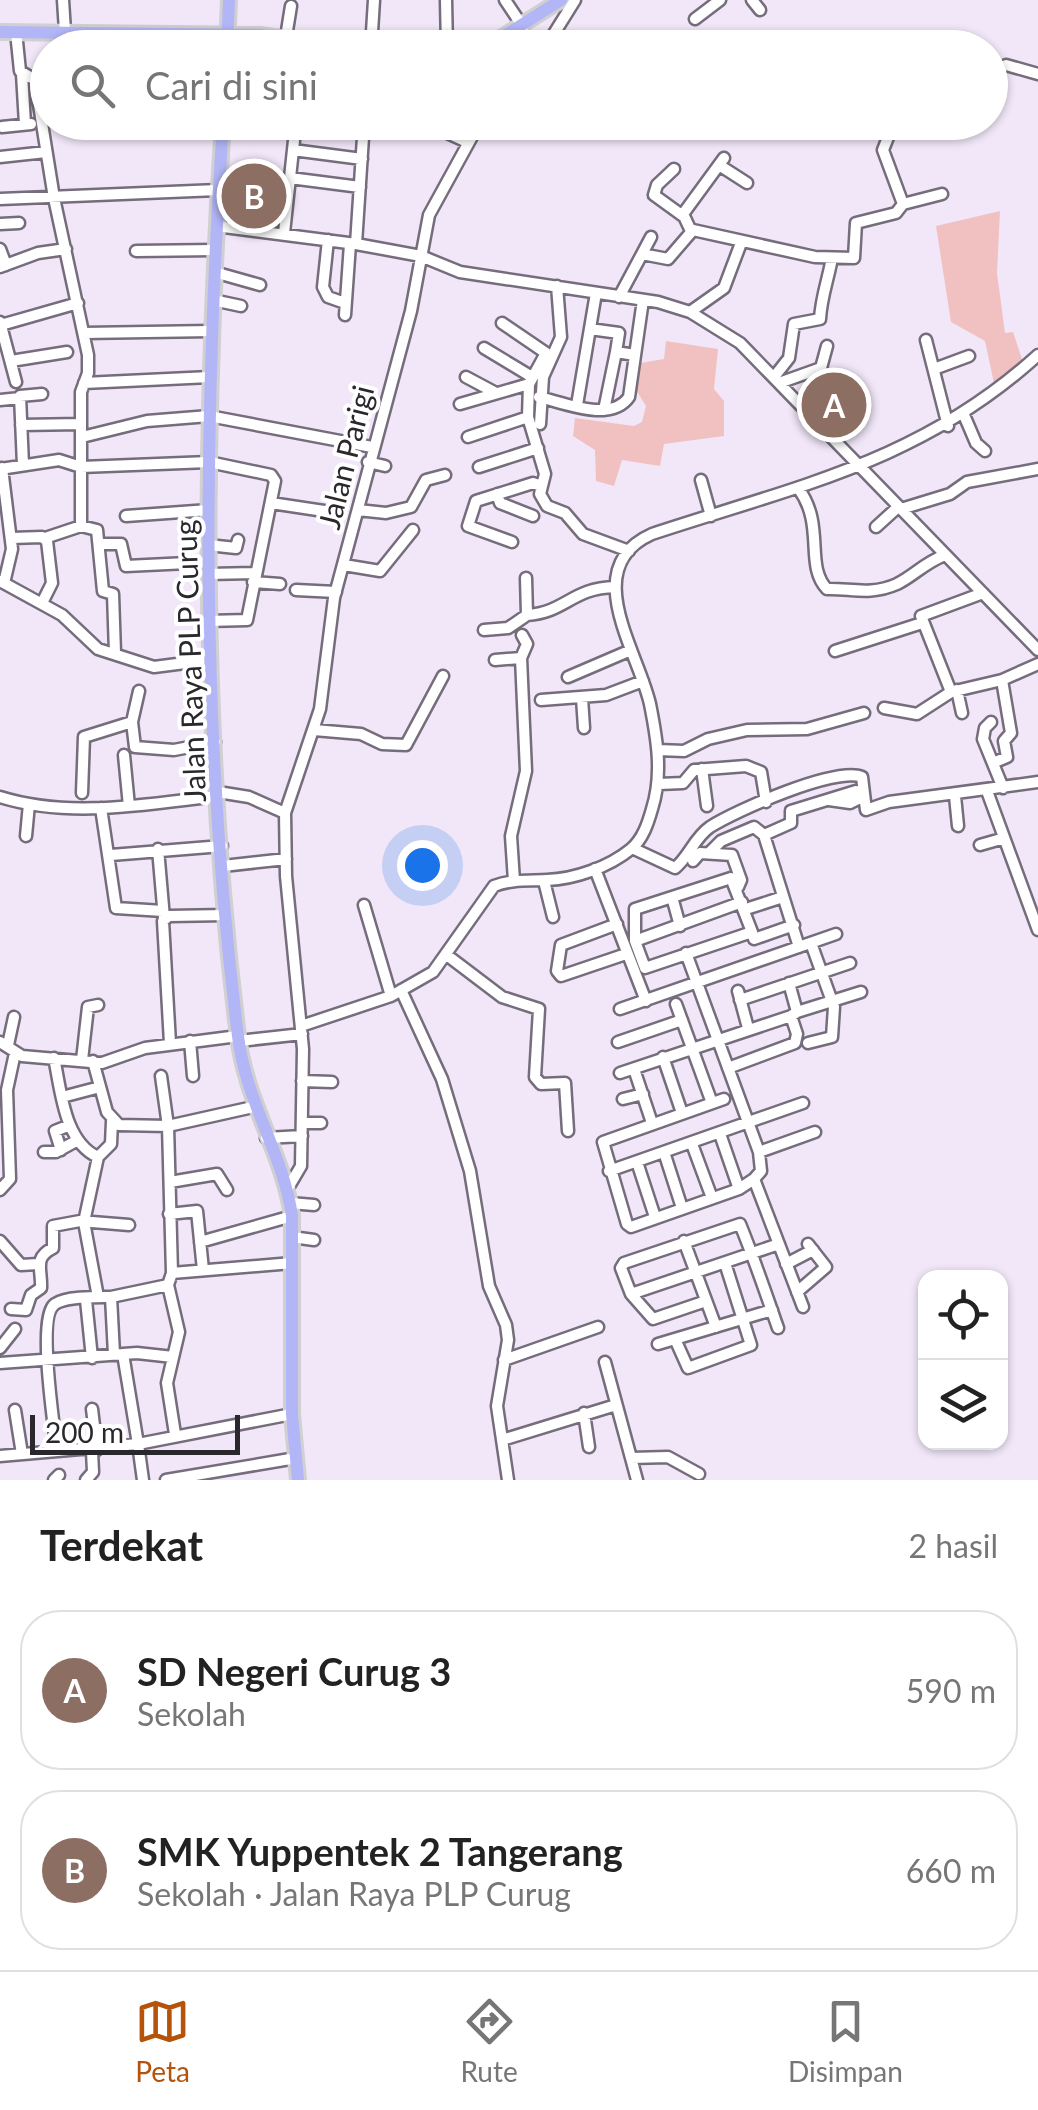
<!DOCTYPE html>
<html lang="id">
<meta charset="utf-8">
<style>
:root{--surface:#fff;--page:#f2f2f2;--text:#222;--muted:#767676;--line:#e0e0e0;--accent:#b45309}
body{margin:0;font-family:Lato,sans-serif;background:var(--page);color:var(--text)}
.controls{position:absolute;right:30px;bottom:30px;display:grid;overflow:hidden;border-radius:20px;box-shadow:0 2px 8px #0004}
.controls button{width:90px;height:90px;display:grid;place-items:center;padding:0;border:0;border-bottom:2px solid var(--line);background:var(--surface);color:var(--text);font:50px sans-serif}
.scale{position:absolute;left:30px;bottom:25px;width:210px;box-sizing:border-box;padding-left:10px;border:5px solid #2a272d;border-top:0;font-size:28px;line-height:35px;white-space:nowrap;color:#2a272d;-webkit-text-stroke:8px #fff;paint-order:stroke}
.you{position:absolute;left:422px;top:865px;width:35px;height:35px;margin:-25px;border:8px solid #fff;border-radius:50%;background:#1a73e8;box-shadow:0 0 0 15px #1a73e833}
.badge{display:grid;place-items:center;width:65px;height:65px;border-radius:50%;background:var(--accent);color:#fff;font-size:32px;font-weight:700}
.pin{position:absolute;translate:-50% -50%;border:5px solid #fff;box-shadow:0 2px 10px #0006}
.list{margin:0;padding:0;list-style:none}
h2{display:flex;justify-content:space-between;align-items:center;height:130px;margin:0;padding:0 40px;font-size:42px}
h2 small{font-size:32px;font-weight:400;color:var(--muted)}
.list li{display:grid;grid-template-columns:65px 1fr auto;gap:30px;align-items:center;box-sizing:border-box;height:160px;margin:0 20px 20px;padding:0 20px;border:2px solid var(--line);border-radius:40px}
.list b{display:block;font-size:38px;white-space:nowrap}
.list p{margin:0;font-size:32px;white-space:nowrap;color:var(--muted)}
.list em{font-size:32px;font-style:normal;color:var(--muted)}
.icon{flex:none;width:55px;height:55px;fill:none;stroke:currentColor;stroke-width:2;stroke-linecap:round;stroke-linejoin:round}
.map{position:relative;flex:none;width:1038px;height:1480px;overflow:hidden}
.search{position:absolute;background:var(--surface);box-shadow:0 2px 8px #0004;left:30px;right:30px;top:30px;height:110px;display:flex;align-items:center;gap:25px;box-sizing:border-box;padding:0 35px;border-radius:55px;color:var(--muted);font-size:38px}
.sheet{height:490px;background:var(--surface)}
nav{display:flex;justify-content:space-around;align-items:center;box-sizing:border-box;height:140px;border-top:2px solid var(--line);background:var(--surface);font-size:28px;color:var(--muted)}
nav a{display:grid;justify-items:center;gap:5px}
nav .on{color:var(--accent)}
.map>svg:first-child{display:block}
.green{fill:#f1c1c1}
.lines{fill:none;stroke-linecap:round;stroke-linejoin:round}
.minor-casing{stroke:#756d7b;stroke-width:15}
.major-casing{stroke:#d0cfd1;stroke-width:18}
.minor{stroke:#fff;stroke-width:10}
.major{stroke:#b3b6f6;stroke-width:12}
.labels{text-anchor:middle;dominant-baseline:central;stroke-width:8;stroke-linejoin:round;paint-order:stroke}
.street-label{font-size:30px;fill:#2a272d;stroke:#fff}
</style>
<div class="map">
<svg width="1038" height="1480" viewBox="0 0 1038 1480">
<rect width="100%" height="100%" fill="#f1e7f8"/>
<path class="green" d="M 1000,211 L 997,273 L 1005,333 L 1013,332 L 1024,365 L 995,388 L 985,341 L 951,322 L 936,226 Z
M 666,341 L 718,349 L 714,389 L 724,401 L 724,436 L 664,444 L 660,466 L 622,460 L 614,486 L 596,481 L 595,450 L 573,436 L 575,418 L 634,426 L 642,422 L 646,406 L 636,390 L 640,363 L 664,359 Z"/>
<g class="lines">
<defs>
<path id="minor" d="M 63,0 L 65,31
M 446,0 L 447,48
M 505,0 L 523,27
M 752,0 L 760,10
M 695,19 L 720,0
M 16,32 L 20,71 L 35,80 L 54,198 L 88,355 L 88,373 L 81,392 L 81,526
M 286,37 L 291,6
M 371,48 L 374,0
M 545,48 L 575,0
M 990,72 L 1006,65 L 1038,74
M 22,74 L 25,124
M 423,122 L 467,142
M 2,127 L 31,124
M 293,150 L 362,159
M 0,157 L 46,152
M 719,165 L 747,183
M 674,169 L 657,185 L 654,195 L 683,216
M 290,178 L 360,187
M 0,199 L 218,190
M 903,204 L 942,194
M 0,224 L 19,223
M 216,226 L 356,244 L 421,256 L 460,272 L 658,302 L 690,312 L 740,343 L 1038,650
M 691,231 L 683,214 L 724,158
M 284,233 L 296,122
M 328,240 L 323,287 L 328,297 L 345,303
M 356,244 L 364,122
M 0,249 L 6,265
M 136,251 L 215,250
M 642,254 L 651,237
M 0,267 L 38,253 L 66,249
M 214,272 L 260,285
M 619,297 L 642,254 L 668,259 L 693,230 L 815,257 L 854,258 L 856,223 L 896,213 L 903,204 L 883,150 L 894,122
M 213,300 L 241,306
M 690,312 L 724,288 L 741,243
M 345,315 L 350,244
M 0,322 L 16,382
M 502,323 L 546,353 L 529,384 L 528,417 L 545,474 L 540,494 L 547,506 L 565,513 L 583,534 L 629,551
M 1,325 L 78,303
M 590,329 L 619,333 L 616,352
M 84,333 L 211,331
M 926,340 L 948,426
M 484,348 L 532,377
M 11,361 L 67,352
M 934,369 L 969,356
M 466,377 L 496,393
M 774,377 L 789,358 L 794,324 L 820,319 C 821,298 828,280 832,258
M 84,383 L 210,377
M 779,383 L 821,368 L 827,346
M 539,397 C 565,403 611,423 629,397 L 643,300
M 0,400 L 20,398
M 460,404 L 529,384
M 577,405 L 596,293
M 604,410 L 616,352 L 635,355
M 964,415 L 976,443 L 985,451
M 540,424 L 543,377 L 561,337 L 557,286
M 21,425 L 81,424
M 82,437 L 147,421 L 209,416 L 372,447
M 468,437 L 528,417
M 368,462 L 385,466
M 23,465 L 20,396 L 42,394
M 479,467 L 538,448
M 2,468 L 12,549 L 4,583
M 0,469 L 59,460 L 81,467 L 209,462 L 271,475 L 275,481 L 247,620 L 207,621
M 701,480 L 711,516
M 798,488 C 826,525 804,565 827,589 C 850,588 870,596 897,584 C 915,575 924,563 945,555
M 497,494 L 500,503 L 533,516
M 271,503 L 324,511
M 901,509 L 950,494 L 967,482 L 1038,469
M 358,510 L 386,513 L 411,507 L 426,480 L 445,475
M 126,516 L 209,510
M 876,527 L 898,507
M 12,538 L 42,537 L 47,541 L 52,583 L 42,603
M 45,538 L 81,526 L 97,530 L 103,591 L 113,594 L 115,653
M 512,542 L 468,526 L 476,501 L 533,483 L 541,486
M 99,544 L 121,544 L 126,566 L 208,562
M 208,545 L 236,548 L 238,540
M 344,565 L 380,571 L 413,530
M 208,574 L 254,573
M 526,578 L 527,615 C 567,612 571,588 615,587
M 0,581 L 62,615 L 98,649 L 154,667 L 208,660
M 253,582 L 280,584
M 296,590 L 336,592
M 484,630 L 508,628 L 527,615
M 835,651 L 922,623
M 495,660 L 521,658
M 568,677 L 631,650
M 957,690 L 962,713
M 139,691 L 132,722 L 135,747 L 174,750 L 215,742
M 951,692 L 921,616 L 983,593
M 582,698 L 584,728
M 541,700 L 606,695 L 643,681
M 884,708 L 917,714 L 951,692 L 1002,680 L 1038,664
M 991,722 L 985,728 L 983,739 L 1003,788
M 314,730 L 361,734 L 382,744 L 406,745 L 443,676
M 658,750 L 684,751 L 708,739 L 747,730 L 807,729 L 864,713
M 124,755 L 129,806
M 995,762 L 1007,757 L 1004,741 L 1011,733 L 1002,680
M 702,769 L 707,806
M 659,784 L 683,783 L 694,770 L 746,766 L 761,772 L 766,802
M 987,791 L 1038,930
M 218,792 L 249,797 L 285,813
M 82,793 L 84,737 L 132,722
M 955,796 L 958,826
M 0,797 C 70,819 147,804 218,796
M 101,808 L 116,908 L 163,911
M 764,835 L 791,823 L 791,811 L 856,791 L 859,793 L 860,798 L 850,803 L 829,800
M 26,836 L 29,804
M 980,845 L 1001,839
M 632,848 L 675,868 C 689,857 694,838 710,827 C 735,811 836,766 862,777 L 866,810 L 889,802 L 1038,782
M 158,849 L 164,918
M 710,852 L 721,841 L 754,827 L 764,835 L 799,947
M 111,855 L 222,846
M 693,861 L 700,853 L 732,855 L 741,880 L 738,887
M 223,866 L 286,859
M 595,869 L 646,1001
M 731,878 L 752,932 L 645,968 L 635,941 L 635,909 Z
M 514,881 L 511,836 L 526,771 L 521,658 L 527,644 L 522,635
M 544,881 L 553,917
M 672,897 L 680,926
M 364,905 L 391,996
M 749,908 L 783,897
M 617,924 L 561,945 L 557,971 L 561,976 L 626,954
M 752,932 L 754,939 L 794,925
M 635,941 L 742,902
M 686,953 L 759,1152 L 761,1171 L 754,1179 L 803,1307
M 448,956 L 502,997 L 539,1009 L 535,1077 L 541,1084 L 565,1083 L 568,1131
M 401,990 L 442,1079 L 470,1171 L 489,1286 L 506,1325 L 508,1340 L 497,1406 L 508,1480
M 738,991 L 748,1028
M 740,1000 L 850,963
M 676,1004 L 712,1103
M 620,1009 L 836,934
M 797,1012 L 861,992
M 301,1026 L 391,996 L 433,972 L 494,886 C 512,879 529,881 547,880 C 575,879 609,867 631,849 C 643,839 648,823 652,809 C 663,774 657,739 650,704 C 638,651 578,567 652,534 C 797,486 922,461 1038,355
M 190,1041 L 193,1076
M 239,1041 L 302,1034
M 0,1042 L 22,1056 L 102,1063 L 145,1048 L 238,1036
M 618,1042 L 682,1020
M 170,1043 L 163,921 L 169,916 L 226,915
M 808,1043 L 832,1037 L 834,1007 L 811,943
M 8,1045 L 14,1017
M 663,1057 L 682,1113
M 54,1058 C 61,1090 64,1142 98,1157
M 82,1060 L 88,1007 L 98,1005
M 93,1061 L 107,1112 L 119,1125 L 168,1126 L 253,1107
M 728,1068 L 795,1043 L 797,1034 L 791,1016
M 634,1069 L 652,1123
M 620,1073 L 791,1016 L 797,1012 L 789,983
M 302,1081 L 332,1082
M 62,1097 L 100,1087
M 623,1099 L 643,1094
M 724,1099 L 603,1142 L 627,1224 L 631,1227 L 739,1189 L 754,1179
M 302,1123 L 321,1123
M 720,1134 L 739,1189
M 266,1138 L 302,1136
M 692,1144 L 712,1198
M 61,1150 L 55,1131 L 70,1125
M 44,1152 L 56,1152 L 78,1140
M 664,1152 L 682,1208
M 759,1152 L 815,1132
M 637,1162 L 655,1217
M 609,1171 L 803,1103
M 170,1182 L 217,1174 L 227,1190
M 288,1188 L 301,1166 L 303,1049 L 286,876 L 285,813 L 320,709 L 334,598 L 411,311 L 429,215 L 480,122
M 0,1190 L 10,1179 L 7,1090 L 15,1053
M 290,1203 L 314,1205
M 169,1214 L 197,1211 L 203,1270
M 292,1237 L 314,1240
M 0,1241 L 21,1265 L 38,1264
M 684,1241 L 716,1327
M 200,1242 L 292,1216
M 786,1264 L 813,1250
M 172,1273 L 292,1263
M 168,1285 L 179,1332 L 167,1383 L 175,1434
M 797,1292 L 826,1267 L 808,1244
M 631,1294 L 653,1319 L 706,1301
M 98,1297 L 84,1222 L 98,1157 L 111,1144 L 112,1121
M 86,1300 L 92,1358
M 11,1309 L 26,1310 L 31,1295 L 41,1288 C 42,1269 33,1258 53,1248 L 53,1226 L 80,1221 L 129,1225
M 778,1328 C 766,1294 754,1258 740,1224 L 624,1263 L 621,1268 L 631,1294 L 779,1244
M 675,1339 L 688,1368 L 751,1345 L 725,1263
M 658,1344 L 772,1310
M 0,1348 L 15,1329
M 114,1354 L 111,1297 L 168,1285 L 172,1273 L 168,1126 L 161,1076
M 123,1354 L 138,1444 L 292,1414
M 504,1360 L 598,1327
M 605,1362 L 637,1480
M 0,1363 L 137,1353 L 173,1357
M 92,1409 L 97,1450
M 15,1410 L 22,1454
M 584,1413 L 589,1447
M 502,1440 L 616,1405
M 57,1451 C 54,1426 37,1316 55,1304 C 66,1296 98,1297 111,1297
M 0,1456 L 138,1444 L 143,1480
M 631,1458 L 668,1457 L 699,1474
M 54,1480 L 59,1475
M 86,1480 L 93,1472 L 92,1451
M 166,1480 L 296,1458"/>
<path id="major" d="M 0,32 L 260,35 L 345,48
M 227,48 L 229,0
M 485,48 L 561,0
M 223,122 C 203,427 200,733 238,1036 C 246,1103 283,1153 292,1216 L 292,1414 L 298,1480"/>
</defs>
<use href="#minor" class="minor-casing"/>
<use href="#major" class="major-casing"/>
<use href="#minor" class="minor"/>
<use href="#major" class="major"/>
</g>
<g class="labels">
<g class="street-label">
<text transform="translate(345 457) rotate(-76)">Jalan Parigi</text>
<text transform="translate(189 661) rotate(-92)">Jalan Raya PLP Curug</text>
</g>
</g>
</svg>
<div class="controls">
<button><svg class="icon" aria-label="locate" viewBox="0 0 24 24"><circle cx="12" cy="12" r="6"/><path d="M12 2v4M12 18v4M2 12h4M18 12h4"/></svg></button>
<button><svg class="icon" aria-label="layers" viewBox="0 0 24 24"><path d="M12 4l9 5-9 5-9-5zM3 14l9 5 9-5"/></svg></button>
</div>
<div class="scale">200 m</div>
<div class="you"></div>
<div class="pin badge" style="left:834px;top:405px;background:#8d6e63">A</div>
<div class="pin badge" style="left:254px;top:196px;background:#8d6e63">B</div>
<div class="search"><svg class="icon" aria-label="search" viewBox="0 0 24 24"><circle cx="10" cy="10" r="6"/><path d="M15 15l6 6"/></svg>Cari di sini</div>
</div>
<section class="sheet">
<h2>Terdekat<small>2 hasil</small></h2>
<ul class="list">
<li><span class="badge" style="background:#8d6e63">A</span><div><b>SD Negeri Curug 3</b><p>Sekolah</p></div><em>590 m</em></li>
<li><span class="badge" style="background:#8d6e63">B</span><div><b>SMK Yuppentek 2 Tangerang</b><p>Sekolah · Jalan Raya PLP Curug</p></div><em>660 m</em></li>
</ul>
</section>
<nav>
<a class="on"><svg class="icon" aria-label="map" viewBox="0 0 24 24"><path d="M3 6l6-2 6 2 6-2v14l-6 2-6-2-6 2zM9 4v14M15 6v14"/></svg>Peta</a>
<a><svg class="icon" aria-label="directions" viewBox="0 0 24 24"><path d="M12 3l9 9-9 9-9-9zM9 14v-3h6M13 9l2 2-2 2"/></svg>Rute</a>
<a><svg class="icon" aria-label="saved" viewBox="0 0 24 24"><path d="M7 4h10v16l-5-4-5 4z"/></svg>Disimpan</a>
</nav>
